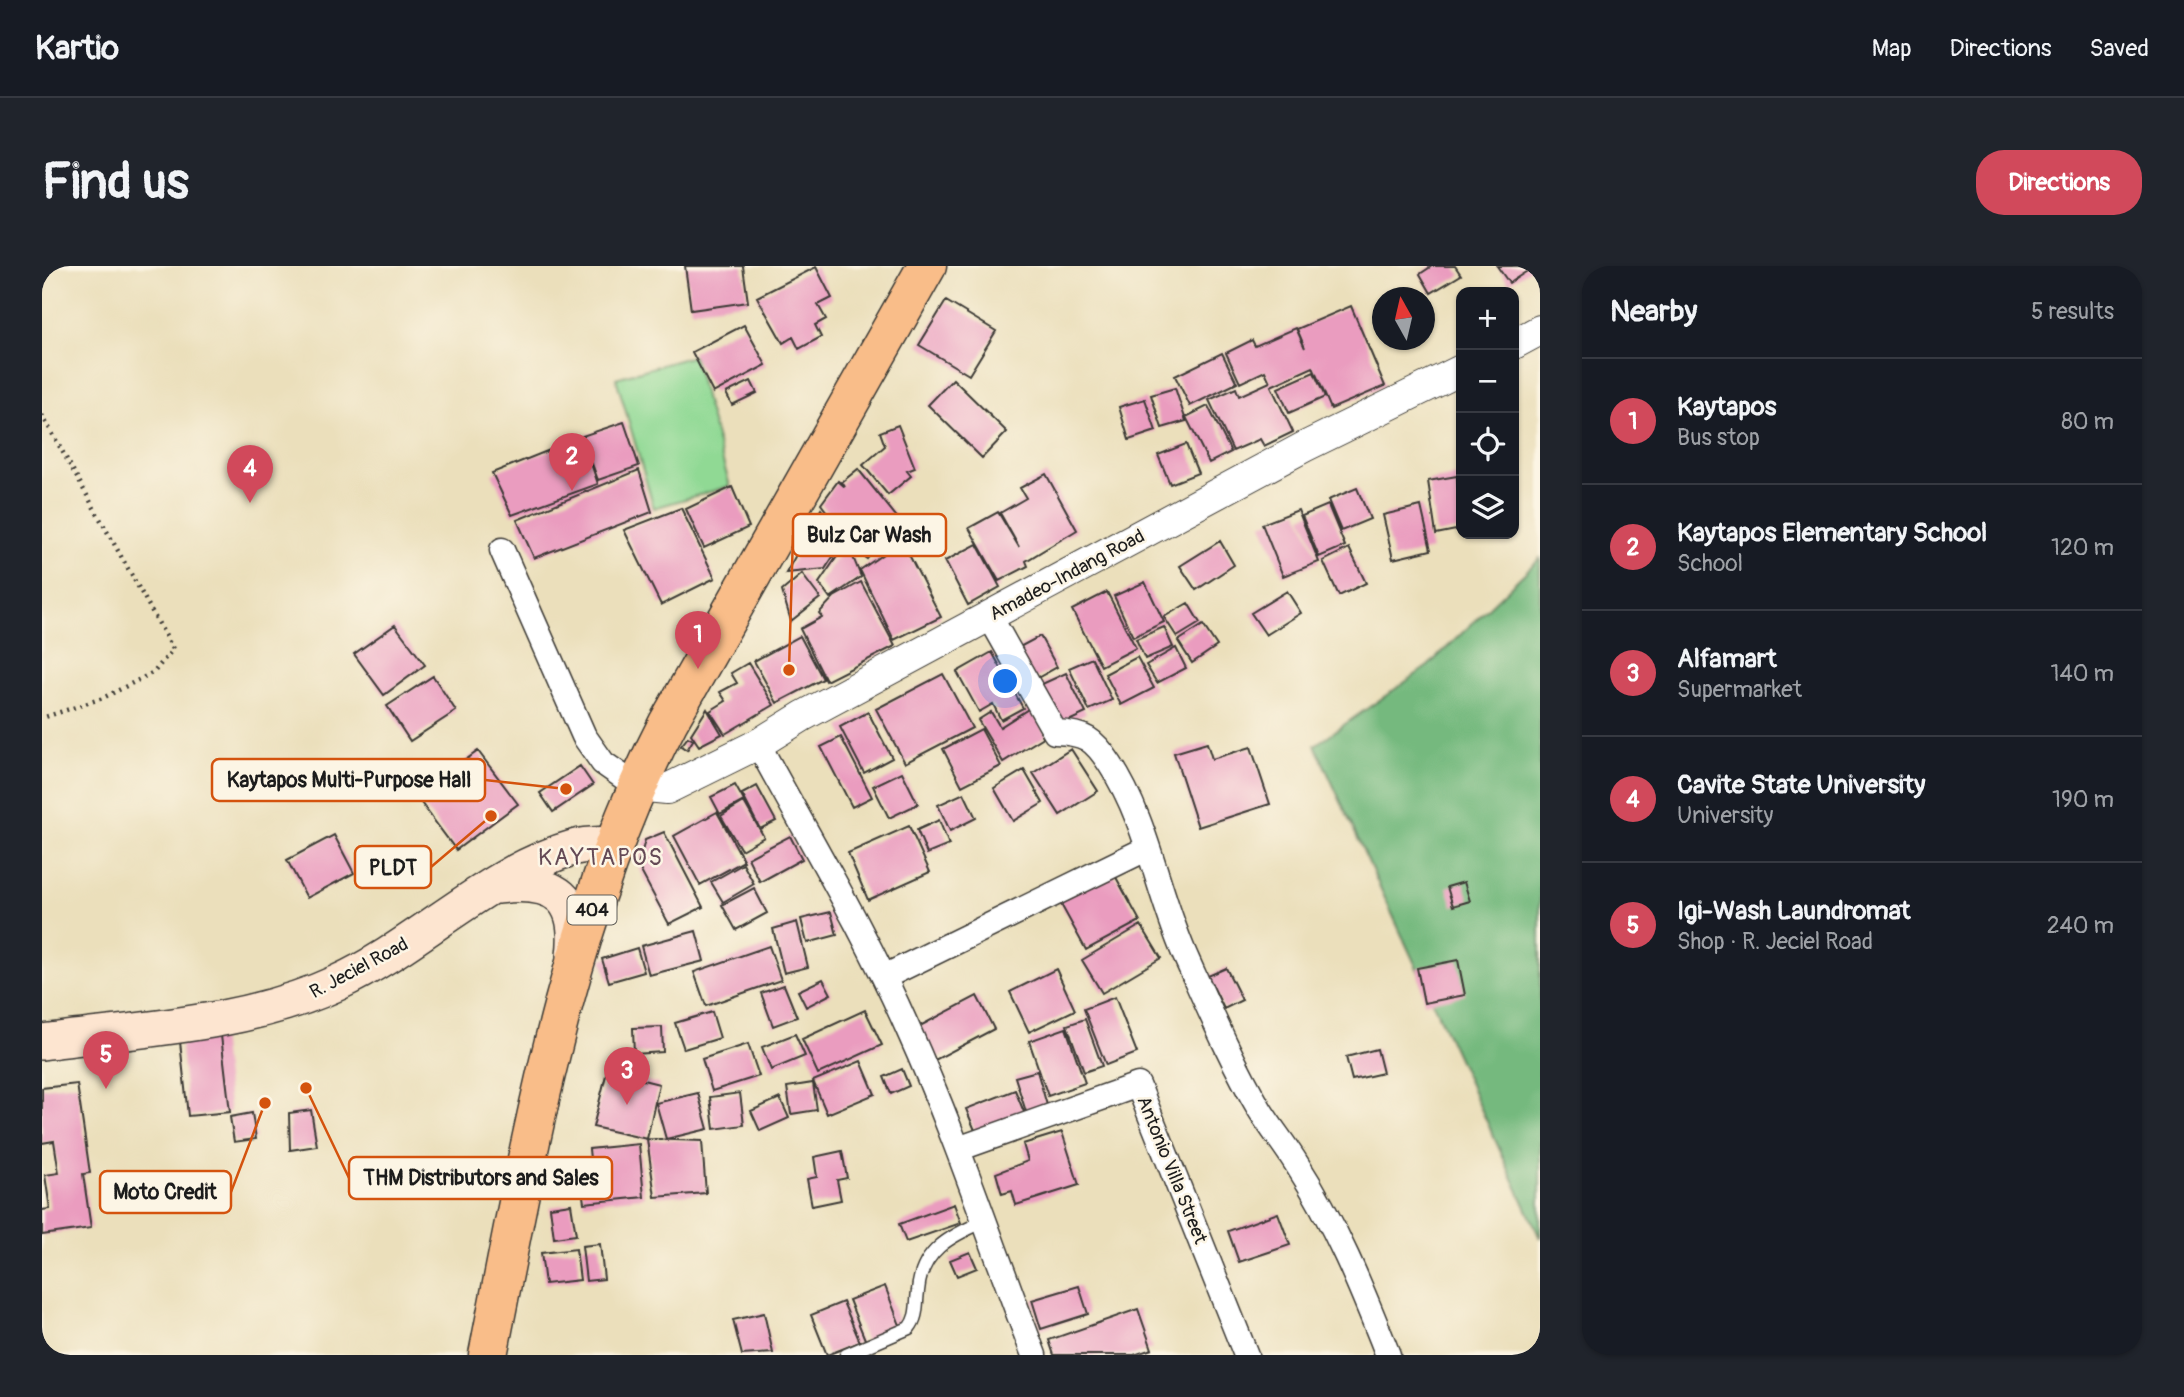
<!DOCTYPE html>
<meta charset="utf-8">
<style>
:root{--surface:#171b24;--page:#20242c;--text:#f1f3f6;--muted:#9ea1a6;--line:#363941;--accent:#d1495b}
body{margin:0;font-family:Pangolin,sans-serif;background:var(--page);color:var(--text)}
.controls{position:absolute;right:21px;top:21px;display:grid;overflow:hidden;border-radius:14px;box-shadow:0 2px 5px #0004}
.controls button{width:63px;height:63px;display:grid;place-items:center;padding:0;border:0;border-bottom:2px solid var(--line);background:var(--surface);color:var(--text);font:35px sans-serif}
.compass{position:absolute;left:1330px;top:21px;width:63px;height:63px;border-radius:50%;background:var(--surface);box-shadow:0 2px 5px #0004;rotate:352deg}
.you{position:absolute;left:964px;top:416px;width:24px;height:24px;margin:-18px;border:5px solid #fff;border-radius:50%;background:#1a73e8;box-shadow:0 0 0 10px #1a73e833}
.badge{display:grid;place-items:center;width:46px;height:46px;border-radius:50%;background:var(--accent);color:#fff;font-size:23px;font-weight:700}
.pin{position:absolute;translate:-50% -58px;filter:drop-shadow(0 2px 4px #0008)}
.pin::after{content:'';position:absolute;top:37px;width:24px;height:21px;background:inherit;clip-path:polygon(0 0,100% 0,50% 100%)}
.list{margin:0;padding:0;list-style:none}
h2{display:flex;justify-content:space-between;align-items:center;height:91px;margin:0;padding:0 28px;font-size:30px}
h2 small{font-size:23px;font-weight:400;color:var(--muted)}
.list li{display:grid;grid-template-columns:46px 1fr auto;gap:21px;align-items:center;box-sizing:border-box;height:126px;padding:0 28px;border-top:2px solid var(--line)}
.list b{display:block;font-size:26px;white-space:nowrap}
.list p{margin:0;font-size:23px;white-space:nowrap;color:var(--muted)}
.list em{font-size:23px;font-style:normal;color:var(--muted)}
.icon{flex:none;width:38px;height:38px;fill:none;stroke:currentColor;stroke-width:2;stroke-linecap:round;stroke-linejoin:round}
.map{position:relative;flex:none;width:1498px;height:1089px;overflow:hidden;border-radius:28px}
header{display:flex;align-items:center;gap:42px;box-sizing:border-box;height:98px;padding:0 35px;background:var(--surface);border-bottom:2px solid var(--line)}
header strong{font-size:33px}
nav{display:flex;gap:38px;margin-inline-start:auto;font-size:24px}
.intro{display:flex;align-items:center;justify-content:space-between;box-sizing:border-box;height:168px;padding:0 42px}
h1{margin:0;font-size:49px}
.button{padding:18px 32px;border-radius:28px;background:var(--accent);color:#fff;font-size:24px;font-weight:700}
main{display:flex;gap:42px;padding:0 42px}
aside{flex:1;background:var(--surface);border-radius:28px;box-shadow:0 2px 5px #0004}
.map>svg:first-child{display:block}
.green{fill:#90d994;stroke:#567a58;stroke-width:2}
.forest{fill:#74b97e;stroke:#486a4d;stroke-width:2}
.building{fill:#ea9cbf}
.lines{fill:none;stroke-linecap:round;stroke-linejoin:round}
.service-casing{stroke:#3b3934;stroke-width:15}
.minor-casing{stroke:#3b3934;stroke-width:27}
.tertiary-casing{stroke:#3b3934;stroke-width:32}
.secondary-casing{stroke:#3b3934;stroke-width:38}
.primary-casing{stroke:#3b3934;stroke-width:41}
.path{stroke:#3b3934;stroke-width:4.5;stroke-dasharray:2 5;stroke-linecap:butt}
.service{stroke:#fff;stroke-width:12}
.minor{stroke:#fff;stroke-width:24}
.tertiary{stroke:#fff;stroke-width:30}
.secondary{stroke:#fde5d0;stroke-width:35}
.primary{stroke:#f9bd89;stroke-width:38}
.labels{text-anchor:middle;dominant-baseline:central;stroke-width:5;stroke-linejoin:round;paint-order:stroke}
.shield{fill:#fcf5e5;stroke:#5f5d58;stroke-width:2}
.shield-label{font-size:18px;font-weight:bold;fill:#1c1c1c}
.street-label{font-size:19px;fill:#1c1c1c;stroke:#fcf5e5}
.quarter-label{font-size:23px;letter-spacing:2px;fill:#644955;stroke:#fcf5e5}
.leader{fill:none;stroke:#d4530e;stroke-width:2.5}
.callout-dot{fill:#d4530e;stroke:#fcf5e5;stroke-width:2.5}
.callout{fill:#fcf5e5;stroke:#d4530e;stroke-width:2.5}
.callout-label{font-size:21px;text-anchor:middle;font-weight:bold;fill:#1c1c1c}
</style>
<header>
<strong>Kartio</strong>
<nav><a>Map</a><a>Directions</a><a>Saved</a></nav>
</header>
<div class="intro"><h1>Find us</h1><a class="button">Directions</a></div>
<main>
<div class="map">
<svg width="1498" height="1089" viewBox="0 0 1498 1089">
<rect width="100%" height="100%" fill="#fcf5e5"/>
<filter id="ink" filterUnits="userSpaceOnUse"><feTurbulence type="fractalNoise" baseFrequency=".0143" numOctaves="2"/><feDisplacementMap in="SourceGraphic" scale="14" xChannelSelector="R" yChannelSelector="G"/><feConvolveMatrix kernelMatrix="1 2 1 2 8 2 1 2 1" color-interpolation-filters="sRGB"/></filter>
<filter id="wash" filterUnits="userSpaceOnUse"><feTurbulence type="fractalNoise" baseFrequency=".00686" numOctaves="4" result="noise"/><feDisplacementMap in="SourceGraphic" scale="28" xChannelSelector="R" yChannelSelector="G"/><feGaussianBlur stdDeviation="1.57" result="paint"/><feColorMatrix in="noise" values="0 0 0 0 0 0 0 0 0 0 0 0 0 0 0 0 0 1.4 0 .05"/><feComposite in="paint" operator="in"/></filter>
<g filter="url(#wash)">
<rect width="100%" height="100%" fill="#ebdfbb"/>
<path class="green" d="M 651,90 L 688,220 L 612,242 L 574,112 Z"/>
<path class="forest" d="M 1498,292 L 1498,972 L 1273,479 L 1386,400 Z"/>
<g id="blocks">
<path class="building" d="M 643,0 L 701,0 L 706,36 L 649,44 Z
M 1390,0 L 1413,0 L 1419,9 L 1389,27 L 1378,8 Z
M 1455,0 L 1493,0 L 1467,17 Z
M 774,1 L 790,32 L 776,39 L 784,53 L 773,59 L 779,71 L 757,83 L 751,71 L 741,77 L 715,31 Z
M 904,35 L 954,65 L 927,109 L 877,79 Z
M 1309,40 L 1343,120 L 1289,143 L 1271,101 L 1229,120 L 1251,166 L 1222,180 L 1218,173 L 1191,185 L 1167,134 L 1194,122 L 1197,130 L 1228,116 L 1223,105 L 1198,117 L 1184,87 L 1210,74 L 1213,80 L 1254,62 L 1263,82 L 1255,63 Z
M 702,59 L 724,99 L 671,127 L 650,86 Z
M 1180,87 L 1195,117 L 1148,140 L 1133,110 Z
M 1272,106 L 1283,131 L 1247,147 L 1236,122 Z
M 911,113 L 965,166 L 940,192 L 886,139 Z
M 709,115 L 715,127 L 690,139 L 684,127 Z
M 1133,122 L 1144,155 L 1120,162 L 1109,129 Z
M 1103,133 L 1114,165 L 1087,174 L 1077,141 Z
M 1166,140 L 1189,186 L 1167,197 L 1144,151 Z
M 582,156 L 597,200 L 556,214 L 540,170 Z
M 856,159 L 873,202 L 865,205 L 869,210 L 846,229 L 821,199 L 843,180 L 838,166 Z
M 540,171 L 556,218 L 470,249 L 450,207 Z
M 1144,178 L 1156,207 L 1128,218 L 1116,189 Z
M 816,203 L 862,260 L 844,273 L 842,270 L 825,293 L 814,285 L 779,238 L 796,215 L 803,221 L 800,216 Z
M 597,204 L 610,246 L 492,292 L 475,254 Z
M 1004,208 L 1035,264 L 984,295 L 986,300 L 957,315 L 927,262 L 956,246 L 977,281 L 958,247 L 984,232 L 978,222 Z
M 1415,210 L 1419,263 L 1394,268 L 1386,215 Z
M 690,221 L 707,261 L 662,282 L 644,243 Z
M 1315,222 L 1328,253 L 1299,265 L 1286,234 Z
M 1286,239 L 1303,280 L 1277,291 L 1260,250 Z
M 1379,240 L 1389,284 L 1351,293 L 1341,249 Z
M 639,242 L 673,312 L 619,339 L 582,264 Z
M 779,243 L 802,274 L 783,303 L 744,307 Z
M 1256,244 L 1277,296 L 1241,310 L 1220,258 Z
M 860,275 L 899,351 L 852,374 L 818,304 Z
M 1178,275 L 1192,299 L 1154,324 L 1138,300 Z
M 805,276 L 819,311 L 788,332 L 777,317 Z
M 935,278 L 958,321 L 926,339 L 903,295 Z
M 1307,282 L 1324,317 L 1297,330 L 1281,295 Z
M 760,308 L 778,332 L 749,355 L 740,325 Z
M 819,316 L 853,380 L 784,415 L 758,363 L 780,351 L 777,347 L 792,331 Z
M 1103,316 L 1122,356 L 1091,371 L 1072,330 Z
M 1245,325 L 1259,347 L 1224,369 L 1209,347 Z
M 1065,326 L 1094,382 L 1059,400 L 1030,344 Z
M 1146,337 L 1158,357 L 1135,371 L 1122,351 Z
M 353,359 L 383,399 L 342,429 L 312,388 Z
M 1161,359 L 1175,380 L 1150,397 L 1136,375 Z
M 1122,361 L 1131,381 L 1103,393 L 1094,373 Z
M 758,370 L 781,413 L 735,437 L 712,395 Z
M 998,370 L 1015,401 L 990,415 L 972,384 Z
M 1134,382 L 1144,402 L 1115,417 L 1104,399 Z
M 950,386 L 981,442 L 959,454 L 951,438 L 937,446 L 915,406 Z
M 1095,391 L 1112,422 L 1079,439 L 1063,408 Z
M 1050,392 L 1070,434 L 1047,444 L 1027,402 Z
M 706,397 L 732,439 L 683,468 L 668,445 L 684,435 L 678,426 L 695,417 L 689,407 Z
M 1024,407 L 1044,447 L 1018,459 L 998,419 Z
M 901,408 L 930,462 L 863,497 L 834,443 Z
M 391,410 L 414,445 L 368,475 L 345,440 Z
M 988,442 L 1005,469 L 961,496 L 936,454 L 949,446 L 958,461 Z
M 665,443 L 680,468 L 657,480 L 649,468 Z
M 826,446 L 850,492 L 822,507 L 798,461 Z
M 939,463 L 959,500 L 920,520 L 901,483 Z
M 646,471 L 651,474 L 645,484 L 639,480 Z
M 799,471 L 830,531 L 810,541 L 779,481 Z
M 1165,477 L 1170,493 L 1209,481 L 1228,538 L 1156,561 L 1132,487 Z
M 1029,483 L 1056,525 L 1018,549 L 991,507 Z
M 436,485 L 476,538 L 414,584 L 374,530 Z
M 538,500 L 551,519 L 511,546 L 498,527 Z
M 982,504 L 1001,537 L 971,555 L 952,522 Z
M 860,506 L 876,538 L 847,552 L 831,520 Z
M 693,519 L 702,535 L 678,548 L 669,531 Z
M 715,520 L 734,555 L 718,563 L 700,528 Z
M 922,527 L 934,552 L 908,565 L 896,539 Z
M 702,536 L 722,571 L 699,584 L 679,550 Z
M 675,546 L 702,595 L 658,619 L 632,570 Z
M 897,554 L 907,579 L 885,588 L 875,564 Z
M 867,560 L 888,606 L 826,634 L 806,587 Z
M 622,566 L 661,641 L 627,658 L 596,600 L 603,574 Z
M 292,569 L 312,607 L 265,632 L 245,594 Z
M 748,570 L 760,593 L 718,616 L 706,592 Z
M 701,598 L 712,618 L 681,636 L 669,616 Z
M 1070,604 L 1098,655 L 1044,684 L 1016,633 Z
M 1422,616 L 1428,635 L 1411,640 L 1405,621 Z
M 712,622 L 725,647 L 694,664 L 680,639 Z
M 789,646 L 795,669 L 765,677 L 759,653 Z
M 755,656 L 766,701 L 742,707 L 731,663 Z
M 1099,659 L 1119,692 L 1060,727 L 1040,694 Z
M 654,665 L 662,695 L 607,709 L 599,680 Z
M 727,680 L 739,714 L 664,740 L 652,706 Z
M 595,682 L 602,706 L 567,716 L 560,693 Z
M 1416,694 L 1423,729 L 1382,737 L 1375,702 Z
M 1184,702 L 1200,734 L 1182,743 L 1166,710 Z
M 1014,703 L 1033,744 L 987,766 L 968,726 Z
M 781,713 L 789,728 L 764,741 L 756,725 Z
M 742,719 L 755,751 L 731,760 L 719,727 Z
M 935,730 L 952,763 L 893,794 L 876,761 Z
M 1073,731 L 1095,787 L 1064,799 L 1042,743 Z
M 823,744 L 840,779 L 776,808 L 760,773 Z
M 670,746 L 678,772 L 642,783 L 633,757 Z
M 1043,753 L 1060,800 L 1042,806 L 1025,759 Z
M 178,761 L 188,846 L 146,850 L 137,766 Z
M 620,761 L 621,786 L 592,788 L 591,762 Z
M 1024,762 L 1043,817 L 1006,830 L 987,775 Z
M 753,768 L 763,790 L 729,804 L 720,781 Z
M 706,778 L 717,810 L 670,825 L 660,793 Z
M 1335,783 L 1341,807 L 1310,814 L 1304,791 Z
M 819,795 L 833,828 L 785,848 L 771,815 Z
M 860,803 L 867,820 L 849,828 L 842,811 Z
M 565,805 L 617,818 L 605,873 L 551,861 Z
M 995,805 L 1007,846 L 986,852 L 973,811 Z
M 771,817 L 775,844 L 749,848 L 745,821 Z
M 35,818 L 48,907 L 41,908 L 49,962 L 0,969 L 0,944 L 8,943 L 3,909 L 17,907 L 12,875 L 0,877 L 0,822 Z
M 973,824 L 984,851 L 935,869 L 924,843 Z
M 656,827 L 666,863 L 624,873 L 614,837 Z
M 698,827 L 702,859 L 672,863 L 668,831 Z
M 738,832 L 747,852 L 718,865 L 709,845 Z
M 269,844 L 275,880 L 248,884 L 247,847 Z
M 210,847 L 214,873 L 192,876 L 188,851 Z
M 1020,866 L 1037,919 L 974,939 L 970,925 L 960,928 L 954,907 L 986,895 L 981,878 Z
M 605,873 L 660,875 L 664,927 L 613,931 Z
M 597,878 L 602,931 L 542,937 L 536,895 L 548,893 L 547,883 Z
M 800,885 L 805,912 L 795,914 L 799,934 L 770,940 L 765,913 L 775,911 L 772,891 Z
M 529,938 L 534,969 L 512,972 L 508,941 Z
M 912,938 L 919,957 L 864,976 L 857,958 Z
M 1236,947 L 1248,979 L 1197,996 L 1186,965 Z
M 558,978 L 562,1013 L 544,1015 L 540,980 Z
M 534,983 L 538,1014 L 503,1018 L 499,987 Z
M 928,986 L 935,1002 L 915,1010 L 908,994 Z
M 843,1020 L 859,1062 L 824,1076 L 807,1034 Z
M 1037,1020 L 1046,1048 L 999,1063 L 990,1034 Z
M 801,1036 L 818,1076 L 785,1089 L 769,1049 Z
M 1096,1043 L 1110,1083 L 1092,1089 L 1012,1089 L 1007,1074 Z
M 722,1047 L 731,1087 L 700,1089 L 691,1054 Z"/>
</g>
</g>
<g filter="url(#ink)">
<use href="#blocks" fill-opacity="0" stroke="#3b3934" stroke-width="2"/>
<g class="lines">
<defs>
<path id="service" d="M 804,1089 L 867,1062 C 876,1051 874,1039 876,1025 C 879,985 908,970 941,956"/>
<path id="minor" d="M 460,284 L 542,470 L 561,497 L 594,520
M 948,351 L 1013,466 C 1043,467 1052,473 1068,498 C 1107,557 1116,632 1146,696 C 1168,745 1191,798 1218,844 C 1229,862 1243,879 1254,897 C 1293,957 1320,1023 1346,1089
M 716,478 C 767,572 823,665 866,763 C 914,869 950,980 992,1089
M 842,711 L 1104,583
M 916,883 L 1096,819 L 1204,1089"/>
<path id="tertiary" d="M 1472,78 L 1498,64
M 594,520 L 625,523 L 716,478 L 761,450 L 1262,181 L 1419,104"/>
<path id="secondary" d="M 457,620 C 514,613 539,632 532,690
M 0,776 C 98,763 204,759 295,717 C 376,680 447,605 534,581 C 545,578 559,579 570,578"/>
<path id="primary" d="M 446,1089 C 488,877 526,650 626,457 L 885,0"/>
</defs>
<use href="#service" class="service-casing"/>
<use href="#minor" class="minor-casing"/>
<use href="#tertiary" class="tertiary-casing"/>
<use href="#secondary" class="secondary-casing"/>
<use href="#primary" class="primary-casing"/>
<path class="path" d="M 0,149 L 131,383 L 112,406 L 61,432 L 0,452"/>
<use href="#service" class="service"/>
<use href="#minor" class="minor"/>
<use href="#tertiary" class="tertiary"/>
<use href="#secondary" class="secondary"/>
<use href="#primary" class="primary"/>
</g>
</g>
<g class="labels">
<rect class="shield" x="525.5" y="629.5" width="49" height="29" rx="5"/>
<g class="shield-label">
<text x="550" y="644">404</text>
</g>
<g class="street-label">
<text transform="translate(1025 309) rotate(-28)">Amadeo-Indang Road</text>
<text transform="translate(317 702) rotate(-28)">R. Jeciel Road</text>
<text transform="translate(1130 904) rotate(68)">Antonio Villa Street</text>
</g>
<g class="quarter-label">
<text x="559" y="591">KAYTAPOS</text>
</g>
</g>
<path class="leader" d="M747 404L751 269M524 523L443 514M449 550L389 601M264 822L307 912M223 837L189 926"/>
<g class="callout-dot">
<circle cx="747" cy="404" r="7"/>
<circle cx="524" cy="523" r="7"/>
<circle cx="449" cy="550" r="7"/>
<circle cx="264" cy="822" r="7"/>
<circle cx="223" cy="837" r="7"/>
</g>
<g class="callout">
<rect x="751" y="248" width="153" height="42" rx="7"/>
<rect x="170" y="493" width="273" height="42" rx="7"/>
<rect x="313" y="580" width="76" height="42" rx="7"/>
<rect x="307" y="891" width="263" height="42" rx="7"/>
<rect x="58" y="905" width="131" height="42" rx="7"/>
</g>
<g class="callout-label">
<text x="827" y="276">Bulz Car Wash</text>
<text x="307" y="521">Kaytapos Multi-Purpose Hall</text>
<text x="351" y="609">PLDT</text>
<text x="439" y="919">THM Distributors and Sales</text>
<text x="123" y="933">Moto Credit</text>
</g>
</svg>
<div class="controls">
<button>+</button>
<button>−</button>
<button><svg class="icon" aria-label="locate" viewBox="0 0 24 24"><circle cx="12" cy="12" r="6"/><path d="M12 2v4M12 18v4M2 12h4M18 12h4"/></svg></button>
<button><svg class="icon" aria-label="layers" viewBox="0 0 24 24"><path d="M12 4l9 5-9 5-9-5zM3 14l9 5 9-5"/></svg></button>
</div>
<svg class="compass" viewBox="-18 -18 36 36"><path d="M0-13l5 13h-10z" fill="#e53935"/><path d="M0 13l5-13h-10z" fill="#9ea1a6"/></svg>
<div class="you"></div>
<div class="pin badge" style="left:656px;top:403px">1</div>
<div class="pin badge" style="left:530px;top:225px">2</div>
<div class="pin badge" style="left:585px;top:839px">3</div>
<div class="pin badge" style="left:208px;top:237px">4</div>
<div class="pin badge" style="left:64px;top:823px">5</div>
</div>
<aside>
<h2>Nearby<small>5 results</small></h2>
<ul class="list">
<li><span class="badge">1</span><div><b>Kaytapos</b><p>Bus stop</p></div><em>80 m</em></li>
<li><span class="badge">2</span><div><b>Kaytapos Elementary School</b><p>School</p></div><em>120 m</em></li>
<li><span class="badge">3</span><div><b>Alfamart</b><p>Supermarket</p></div><em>140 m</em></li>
<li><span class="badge">4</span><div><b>Cavite State University</b><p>University</p></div><em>190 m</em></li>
<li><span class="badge">5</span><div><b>Igi-Wash Laundromat</b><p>Shop · R. Jeciel Road</p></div><em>240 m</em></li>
</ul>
</aside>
</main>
